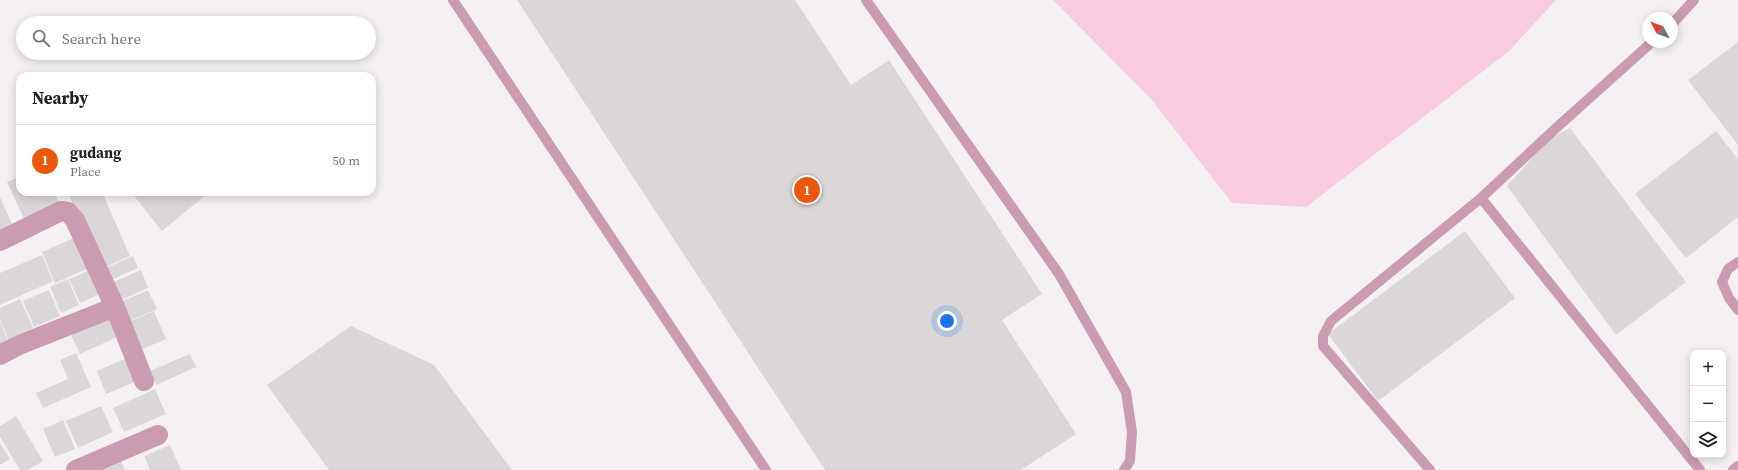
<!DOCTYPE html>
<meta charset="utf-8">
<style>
:root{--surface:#fff;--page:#f2f2f2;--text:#202124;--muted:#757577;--line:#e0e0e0;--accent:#ea580c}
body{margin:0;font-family:"Source Serif 4",serif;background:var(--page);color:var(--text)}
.controls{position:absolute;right:12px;bottom:12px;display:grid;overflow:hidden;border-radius:8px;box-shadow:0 2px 10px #0003}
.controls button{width:36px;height:36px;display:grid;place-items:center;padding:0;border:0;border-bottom:1px solid var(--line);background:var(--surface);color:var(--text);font:20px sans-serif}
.compass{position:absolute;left:1642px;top:12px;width:36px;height:36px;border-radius:50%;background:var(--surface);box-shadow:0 2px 10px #0003;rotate:311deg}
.you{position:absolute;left:947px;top:321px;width:14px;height:14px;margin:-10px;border:3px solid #fff;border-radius:50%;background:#1a73e8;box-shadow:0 0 0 6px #1a73e833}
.badge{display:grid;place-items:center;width:26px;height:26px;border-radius:50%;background:var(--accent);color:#fff;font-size:13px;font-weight:700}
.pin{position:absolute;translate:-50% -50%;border:2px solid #fff;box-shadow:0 1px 4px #0006}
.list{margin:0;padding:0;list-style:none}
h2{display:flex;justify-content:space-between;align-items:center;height:52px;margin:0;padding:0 16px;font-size:17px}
h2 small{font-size:13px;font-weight:400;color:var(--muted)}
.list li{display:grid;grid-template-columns:26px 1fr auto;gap:12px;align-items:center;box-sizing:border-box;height:72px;padding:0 16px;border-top:1px solid var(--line)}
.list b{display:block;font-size:15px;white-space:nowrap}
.list p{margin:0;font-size:13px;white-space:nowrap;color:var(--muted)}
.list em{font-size:13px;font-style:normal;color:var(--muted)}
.icon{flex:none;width:22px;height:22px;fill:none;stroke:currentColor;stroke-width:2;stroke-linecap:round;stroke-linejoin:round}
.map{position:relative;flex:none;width:1738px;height:470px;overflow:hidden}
.search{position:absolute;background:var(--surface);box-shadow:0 2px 10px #0003;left:16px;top:16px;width:360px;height:44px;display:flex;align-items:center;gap:10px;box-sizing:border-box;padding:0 14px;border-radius:22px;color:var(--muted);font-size:15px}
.panel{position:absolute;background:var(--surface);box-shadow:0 2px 10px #0003;left:16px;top:72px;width:360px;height:124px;border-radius:12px}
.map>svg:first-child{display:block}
.green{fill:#f8cbe0}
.building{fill:#dbd7d9}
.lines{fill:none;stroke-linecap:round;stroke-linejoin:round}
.lane{stroke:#cb9bb2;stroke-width:10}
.street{stroke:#cb9bb2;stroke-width:20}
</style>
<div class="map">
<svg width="1738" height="470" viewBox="0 0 1738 470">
<rect width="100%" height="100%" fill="#f5f1f3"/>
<path class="green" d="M 1053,0 L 1556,0 L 1508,52 L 1306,207 L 1232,203 L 1151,99 Z"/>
<path class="building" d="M 517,0 L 795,0 L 851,85 L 889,60 L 1042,294 L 1002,320 L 1076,434 L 1021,470 L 825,470 Z
M 1738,42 L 1738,145 L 1688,80 Z
M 1570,128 L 1686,282 L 1616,335 L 1507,186 L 1550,138 Z
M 1716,131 L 1738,159 L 1738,217 L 1686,258 L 1635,194 Z
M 20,176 L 20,192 L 54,192 L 61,208 L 26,223 L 7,182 Z
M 68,192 L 102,192 L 130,256 L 101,269 Z
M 131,192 L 204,192 L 206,195 L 162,231 Z
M 0,197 L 14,229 L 0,236 Z
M 1465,231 L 1515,298 L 1378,401 L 1328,334 Z
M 76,237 L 89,268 L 55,283 L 42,252 Z
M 42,255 L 53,281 L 0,305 L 0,273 Z
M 133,256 L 138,268 L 104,283 L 99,271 Z
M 90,270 L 100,294 L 80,303 L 69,279 Z
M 141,270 L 148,288 L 117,302 L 109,284 Z
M 68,279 L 79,305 L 61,313 L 50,287 Z
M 49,290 L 60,316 L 34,327 L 23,301 Z
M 148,290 L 157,309 L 124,323 L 116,304 Z
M 20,299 L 33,328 L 8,339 L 0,319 L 0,308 Z
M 154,311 L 166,339 L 136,352 L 124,324 Z
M 109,312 L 119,336 L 80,354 L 69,330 Z
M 0,321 L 8,342 L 0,346 Z
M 351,326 L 434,365 L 512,470 L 329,470 L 267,385 Z
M 76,353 L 91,387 L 43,408 L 36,393 L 68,379 L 60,360 Z
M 190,354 L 196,367 L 156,385 L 150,371 Z
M 127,358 L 137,381 L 106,394 L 97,371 Z
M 155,389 L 166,414 L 124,432 L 113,408 Z
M 101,406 L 113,432 L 78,448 L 66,421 Z
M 16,416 L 43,461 L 28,470 L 20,470 L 0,437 L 0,426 Z
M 63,420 L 75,449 L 55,457 L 43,429 Z
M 0,443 L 10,459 L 0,465 Z
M 170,445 L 181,470 L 150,470 L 144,456 Z
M 120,460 L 125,470 L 97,470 Z"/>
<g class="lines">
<path class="lane" d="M 453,0 L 766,470
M 866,0 L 1059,274 L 1126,392 L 1132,432 L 1130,461 L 1124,470
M 1672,24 L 1694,0
M 1481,198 L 1700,470
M 1738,262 L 1728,269 L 1722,282 L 1729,298 L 1738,310
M 1430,470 L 1323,346 L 1323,336 L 1331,321 L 1481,198 L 1555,129 L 1652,42
M 1733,470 L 1738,466"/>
<path class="street" d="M 0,241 L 61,211 L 68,212 L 75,220 L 115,307 L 144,381
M 0,355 L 19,345 L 115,307
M 76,470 L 158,435"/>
</g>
</svg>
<div class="controls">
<button>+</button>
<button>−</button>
<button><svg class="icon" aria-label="layers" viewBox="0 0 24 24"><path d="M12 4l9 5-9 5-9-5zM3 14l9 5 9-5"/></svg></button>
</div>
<svg class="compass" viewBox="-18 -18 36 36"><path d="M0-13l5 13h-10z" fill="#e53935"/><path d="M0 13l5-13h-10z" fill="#757577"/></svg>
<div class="you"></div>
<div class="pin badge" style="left:807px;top:190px">1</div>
<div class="search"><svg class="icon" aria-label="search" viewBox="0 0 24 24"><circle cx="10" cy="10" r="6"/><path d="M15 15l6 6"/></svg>Search here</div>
<section class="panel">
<h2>Nearby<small></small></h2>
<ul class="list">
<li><span class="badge">1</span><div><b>gudang</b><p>Place</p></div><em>50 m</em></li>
</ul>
</section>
</div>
